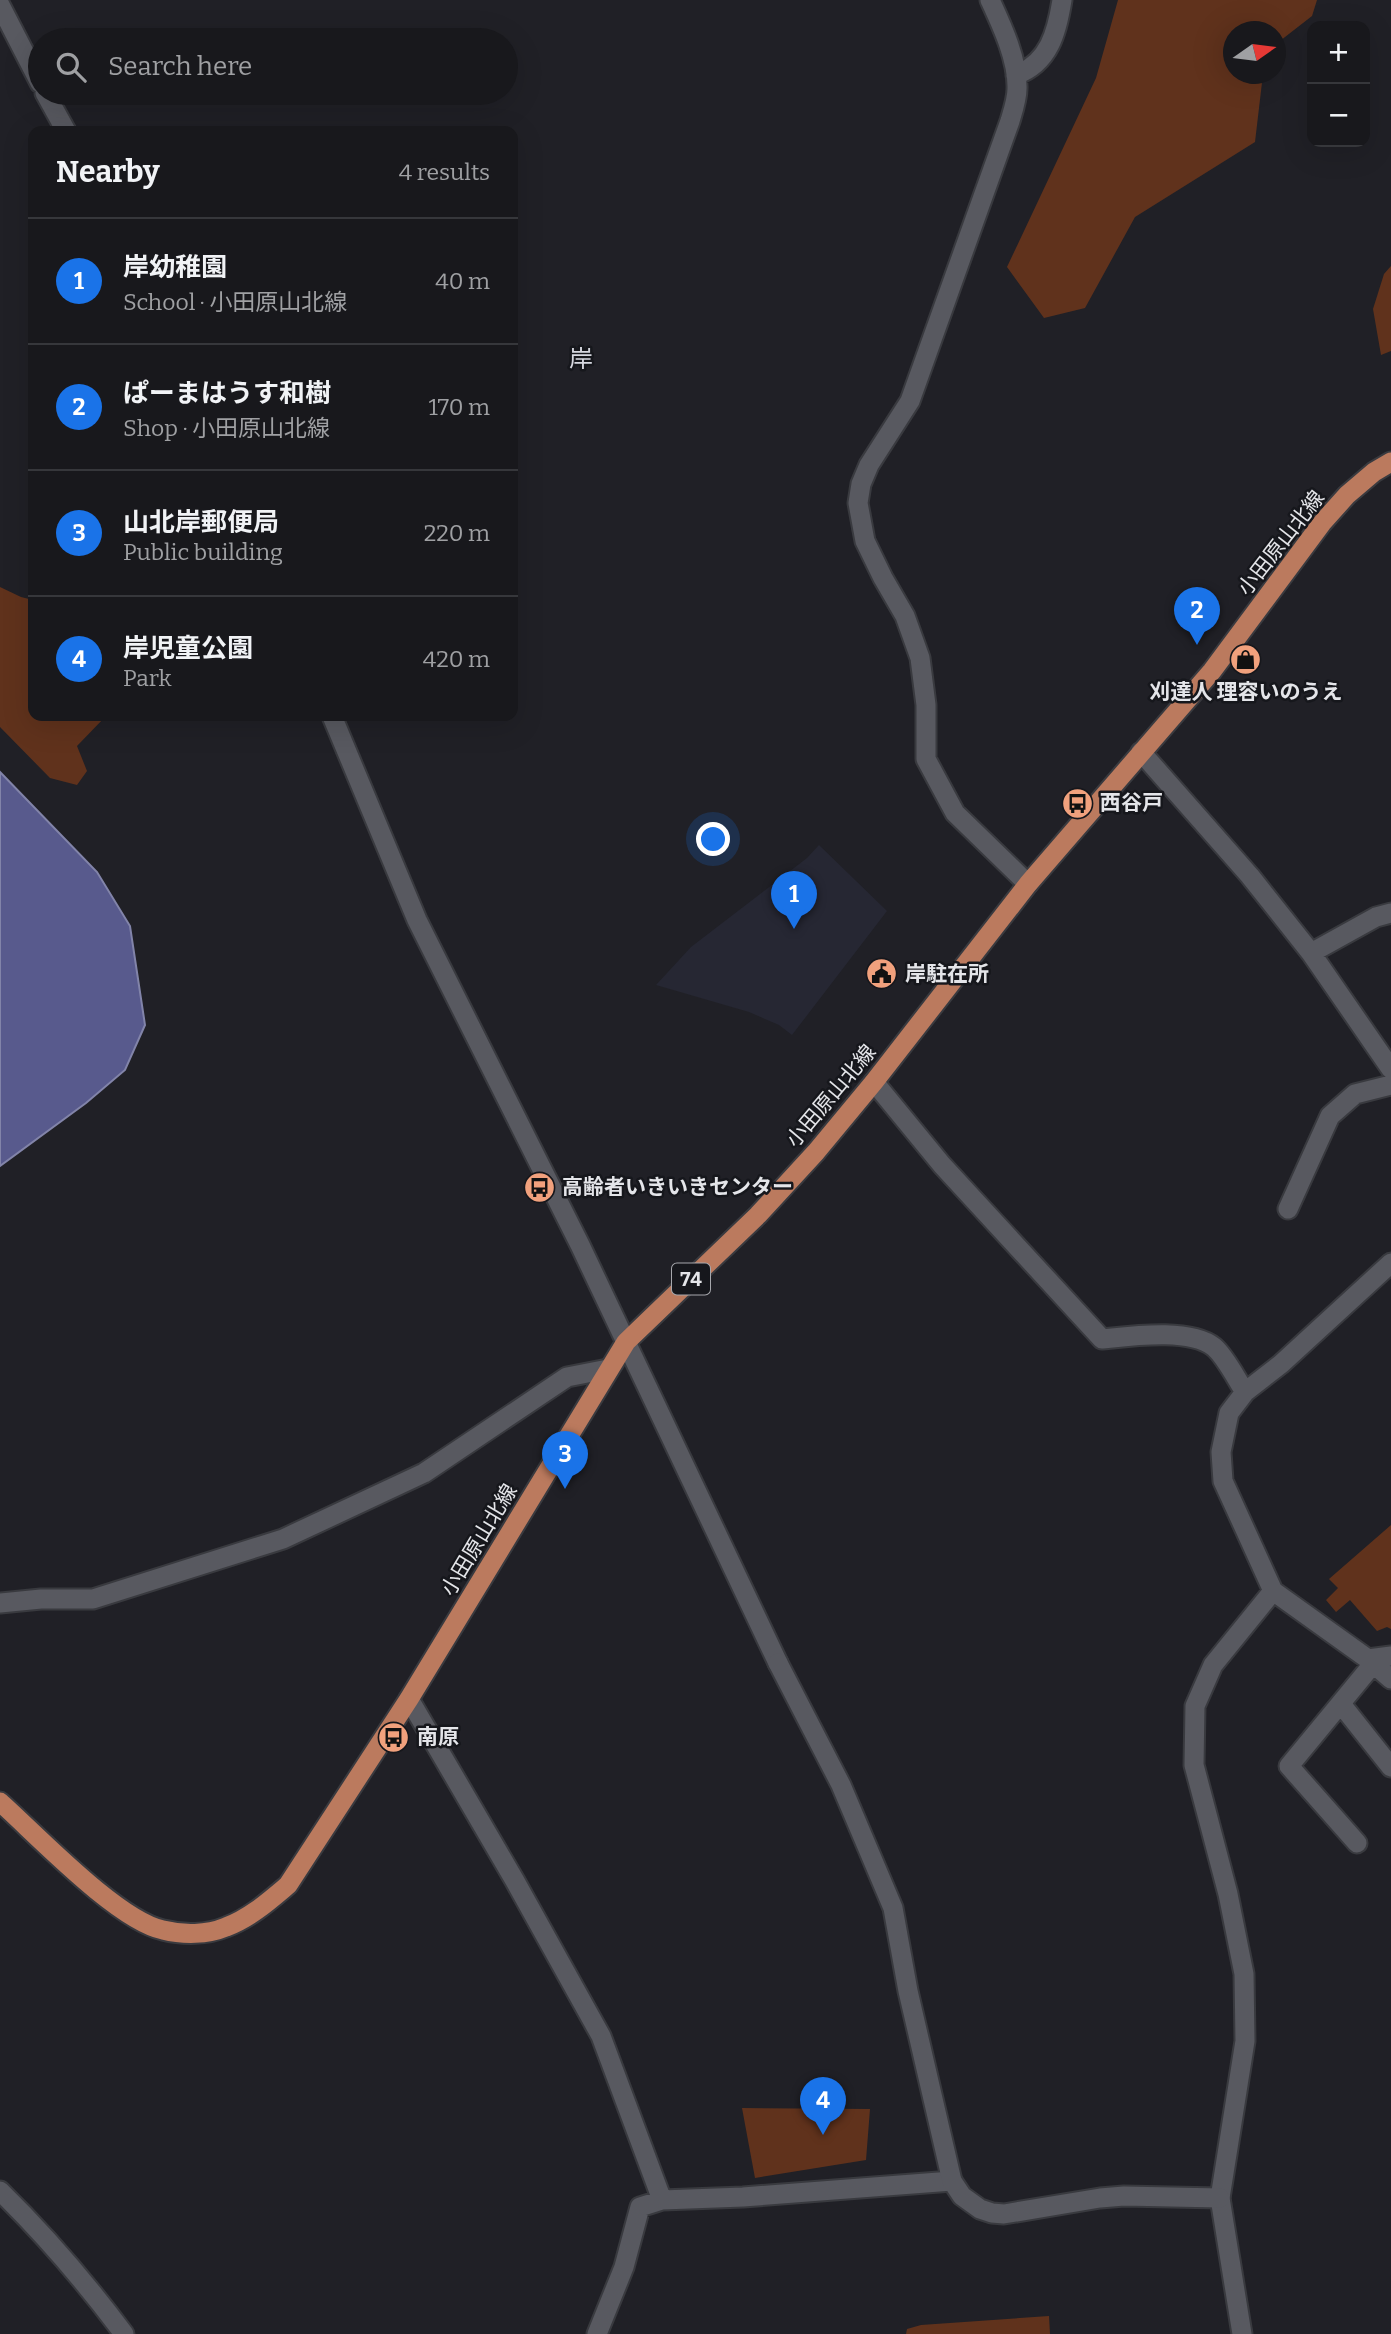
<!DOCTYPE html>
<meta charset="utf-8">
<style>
:root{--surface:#18181c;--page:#252529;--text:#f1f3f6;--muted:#9fa0a3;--line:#36373b;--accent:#1a73e8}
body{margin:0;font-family:Bitter,"Noto Sans JP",serif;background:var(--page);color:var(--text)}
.controls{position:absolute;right:21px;top:21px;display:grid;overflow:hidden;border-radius:14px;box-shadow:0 7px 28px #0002}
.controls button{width:63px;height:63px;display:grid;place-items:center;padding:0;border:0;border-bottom:2px solid var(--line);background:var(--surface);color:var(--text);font:35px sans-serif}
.compass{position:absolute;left:1223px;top:21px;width:63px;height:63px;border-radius:50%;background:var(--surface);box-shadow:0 7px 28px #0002;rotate:76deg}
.you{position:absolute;left:714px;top:840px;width:24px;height:24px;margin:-18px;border:5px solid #fff;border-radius:50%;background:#1a73e8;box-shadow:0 0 0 10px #1a73e833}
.badge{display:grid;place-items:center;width:46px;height:46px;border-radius:50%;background:var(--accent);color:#fff;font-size:23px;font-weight:700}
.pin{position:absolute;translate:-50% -58px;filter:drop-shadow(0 2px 4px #0008)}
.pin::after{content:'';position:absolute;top:37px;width:24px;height:21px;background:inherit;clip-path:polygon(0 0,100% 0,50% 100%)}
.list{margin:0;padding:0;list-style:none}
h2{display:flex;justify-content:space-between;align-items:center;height:91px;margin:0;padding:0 28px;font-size:30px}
h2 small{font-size:23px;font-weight:400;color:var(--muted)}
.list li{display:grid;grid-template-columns:46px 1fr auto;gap:21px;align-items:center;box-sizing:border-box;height:126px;padding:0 28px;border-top:2px solid var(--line)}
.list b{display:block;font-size:26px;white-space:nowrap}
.list p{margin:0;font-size:23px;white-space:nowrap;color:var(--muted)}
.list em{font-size:23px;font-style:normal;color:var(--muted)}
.icon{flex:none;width:38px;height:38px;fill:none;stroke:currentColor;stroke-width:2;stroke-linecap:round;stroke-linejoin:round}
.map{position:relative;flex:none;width:1391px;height:2334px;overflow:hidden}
.search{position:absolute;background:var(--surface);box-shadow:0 7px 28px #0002;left:28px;top:28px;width:490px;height:77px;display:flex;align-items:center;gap:18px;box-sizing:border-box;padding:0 24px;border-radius:38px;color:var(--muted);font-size:26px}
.panel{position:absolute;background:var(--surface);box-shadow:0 7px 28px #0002;left:28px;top:126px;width:490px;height:595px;border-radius:14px}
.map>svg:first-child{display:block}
.built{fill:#262733}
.green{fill:#60321c}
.water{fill:#585a8d;stroke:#8284a9;stroke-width:2}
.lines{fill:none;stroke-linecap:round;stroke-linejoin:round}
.minor-casing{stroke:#393a3f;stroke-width:23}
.tertiary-casing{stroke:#393a3f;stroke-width:23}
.primary-casing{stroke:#393a3f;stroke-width:23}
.minor{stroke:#585960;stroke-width:19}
.tertiary{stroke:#585960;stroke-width:19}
.primary{stroke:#bb7a5e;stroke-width:19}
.labels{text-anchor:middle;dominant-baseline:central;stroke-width:5;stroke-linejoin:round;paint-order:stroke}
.shield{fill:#16171c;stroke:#a6a7ac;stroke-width:2}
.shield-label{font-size:19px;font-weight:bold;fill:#e4e5e9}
.street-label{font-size:21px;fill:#e4e5e9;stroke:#16171c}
.poi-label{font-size:21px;font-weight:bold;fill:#e4e5e9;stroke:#16171c;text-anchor:start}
.quarter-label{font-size:24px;fill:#d7d8e0;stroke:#16171c}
</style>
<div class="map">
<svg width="1391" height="2334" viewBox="0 0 1391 2334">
<rect width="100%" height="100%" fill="#202026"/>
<path class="built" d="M 819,845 L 887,911 L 792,1035 L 779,1025 L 749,1012 L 656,985 L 691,947 L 807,858 Z"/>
<path class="green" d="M 1118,0 L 1317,0 L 1312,16 L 1276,44 L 1276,32 L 1234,32 L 1234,74 L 1263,74 L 1255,142 L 1135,217 L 1085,308 L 1044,318 L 1007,267 L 1096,78 Z
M 1391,266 L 1391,351 L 1381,355 L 1373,309 L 1384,274 Z
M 0,587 L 21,597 L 33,600 L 33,716 L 106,716 L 77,746 L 87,771 L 77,785 L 50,778 L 0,727 Z
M 1391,1525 L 1391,1629 L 1387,1627 L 1377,1631 L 1350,1600 L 1336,1612 L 1326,1600 L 1338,1588 L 1329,1579 Z
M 742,2108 L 870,2109 L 866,2160 L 755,2178 Z
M 1049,2316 L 1050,2334 L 906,2334 L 907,2329 L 921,2325 Z"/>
<path class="water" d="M 0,772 L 97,872 L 130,926 L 145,1025 L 125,1070 L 86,1103 L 0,1166 Z"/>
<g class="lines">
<defs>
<path id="minor" d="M 990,0 C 1002,26 1018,60 1017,89 C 1017,99 1013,111 1010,121 L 910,401 L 869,465 L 861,484 L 858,503 L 865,541 L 883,578 L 905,616 L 920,658 L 926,705 L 926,759 L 955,813 L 1028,884
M 0,5 L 40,83
M 1016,75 C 1049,63 1057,32 1062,0
M 45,93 L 66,131
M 332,716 L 417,920 L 580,1245 L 778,1663
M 1141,752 L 1250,876 L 1311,953 L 1391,1069
M 1311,953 L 1376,917 L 1391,913
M 874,1082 L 942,1165 L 1102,1339 C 1132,1336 1190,1328 1214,1347 C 1225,1356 1237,1380 1245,1392
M 1288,1209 L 1330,1116 L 1355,1094 L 1391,1085
M 1391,1263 L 1281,1364 L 1245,1392 L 1229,1413 L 1221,1452 L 1223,1481 L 1273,1591 L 1368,1659 L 1391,1679
M 0,1603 L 41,1599 L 93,1599 L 283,1539 L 424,1473 L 567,1377 L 608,1369
M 1368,1659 L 1391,1656
M 409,1699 L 515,1881 L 601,2036 L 662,2200
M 1341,1704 L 1391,1767
M 1357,1843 L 1289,1766 L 1373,1664
M 0,2191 C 46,2236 86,2283 124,2334
M 597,2334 L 624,2267 L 640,2207 L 662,2200 L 743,2197 L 952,2181
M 1242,2334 L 1220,2198 L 1245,2041 L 1244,1974 L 1228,1894 L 1194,1765 L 1195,1706 L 1213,1665 L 1273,1591"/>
<path id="tertiary" d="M 778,1663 L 841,1785 L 893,1908 L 908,1991 L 952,2181 L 962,2196 L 980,2209 L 992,2213 L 1004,2214 L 1100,2198 L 1124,2196 L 1220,2198"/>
<path id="primary" d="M 0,1802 C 37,1835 117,1920 163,1930 C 183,1935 207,1935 226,1927 C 250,1918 269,1901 288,1885 L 409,1699 L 626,1342 L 758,1215 L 816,1152 L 874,1082 L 1028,884 L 1212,671 L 1322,523 L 1347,495 L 1374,472 L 1391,462"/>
</defs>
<use href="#minor" class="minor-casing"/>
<use href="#tertiary" class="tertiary-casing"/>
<use href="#primary" class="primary-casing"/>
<use href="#minor" class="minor"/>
<use href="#tertiary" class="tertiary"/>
<use href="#primary" class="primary"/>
</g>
<defs>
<symbol id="shop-disc" viewBox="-11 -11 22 22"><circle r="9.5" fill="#f1a17d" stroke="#16171c"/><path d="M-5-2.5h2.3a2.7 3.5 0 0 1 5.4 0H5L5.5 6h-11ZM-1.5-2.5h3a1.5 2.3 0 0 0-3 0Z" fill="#111"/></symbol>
<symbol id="bus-disc" viewBox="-11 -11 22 22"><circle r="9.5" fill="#f1a17d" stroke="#16171c"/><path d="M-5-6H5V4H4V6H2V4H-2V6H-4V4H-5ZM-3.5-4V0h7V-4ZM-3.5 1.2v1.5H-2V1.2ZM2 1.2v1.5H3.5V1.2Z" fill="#111"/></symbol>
<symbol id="civic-disc" viewBox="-11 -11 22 22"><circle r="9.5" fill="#f1a17d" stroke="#16171c"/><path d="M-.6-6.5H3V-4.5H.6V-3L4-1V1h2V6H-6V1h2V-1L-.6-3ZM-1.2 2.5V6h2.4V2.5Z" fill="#111"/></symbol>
</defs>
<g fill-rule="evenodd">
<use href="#shop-disc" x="1228" y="642" width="35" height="35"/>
<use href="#bus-disc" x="1060" y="786" width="35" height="35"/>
<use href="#civic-disc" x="864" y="956" width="35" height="35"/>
<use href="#bus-disc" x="522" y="1170" width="35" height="35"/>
<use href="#bus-disc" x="376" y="1720" width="35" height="35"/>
</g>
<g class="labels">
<rect class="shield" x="672" y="1263.5" width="38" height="31" rx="5"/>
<g class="shield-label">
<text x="691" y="1279">74</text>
</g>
<g class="street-label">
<text transform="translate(1281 543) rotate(-52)">小田原山北線</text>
<text transform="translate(831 1096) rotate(-50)">小田原山北線</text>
<text transform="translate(479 1540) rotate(-59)">小田原山北線</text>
</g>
<g class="poi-label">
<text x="1246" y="692" text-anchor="middle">刈達人 理容いのうえ</text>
<text x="1100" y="803">西谷戸</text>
<text x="905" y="974">岸駐在所</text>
<text x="562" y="1187">高齢者いきいきセンター</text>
<text x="417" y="1737">南原</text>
</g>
<g class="quarter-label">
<text x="581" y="359">岸</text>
</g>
</g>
</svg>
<div class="controls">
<button>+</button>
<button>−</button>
</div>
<svg class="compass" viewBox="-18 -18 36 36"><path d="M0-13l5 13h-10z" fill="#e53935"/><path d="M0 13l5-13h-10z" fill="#9fa0a3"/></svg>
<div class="you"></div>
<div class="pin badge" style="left:794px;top:929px">1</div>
<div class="pin badge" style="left:1197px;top:645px">2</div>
<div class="pin badge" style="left:565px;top:1489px">3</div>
<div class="pin badge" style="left:823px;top:2135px">4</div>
<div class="search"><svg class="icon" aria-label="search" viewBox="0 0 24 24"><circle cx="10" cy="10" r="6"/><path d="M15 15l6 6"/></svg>Search here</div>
<section class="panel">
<h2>Nearby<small>4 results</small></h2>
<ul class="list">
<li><span class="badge">1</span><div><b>岸幼稚園</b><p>School · 小田原山北線</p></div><em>40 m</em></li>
<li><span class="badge">2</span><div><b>ぱーまはうす和樹</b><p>Shop · 小田原山北線</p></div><em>170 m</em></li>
<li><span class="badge">3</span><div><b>山北岸郵便局</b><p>Public building</p></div><em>220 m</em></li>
<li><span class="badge">4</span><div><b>岸児童公園</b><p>Park</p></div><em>420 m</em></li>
</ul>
</section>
</div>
